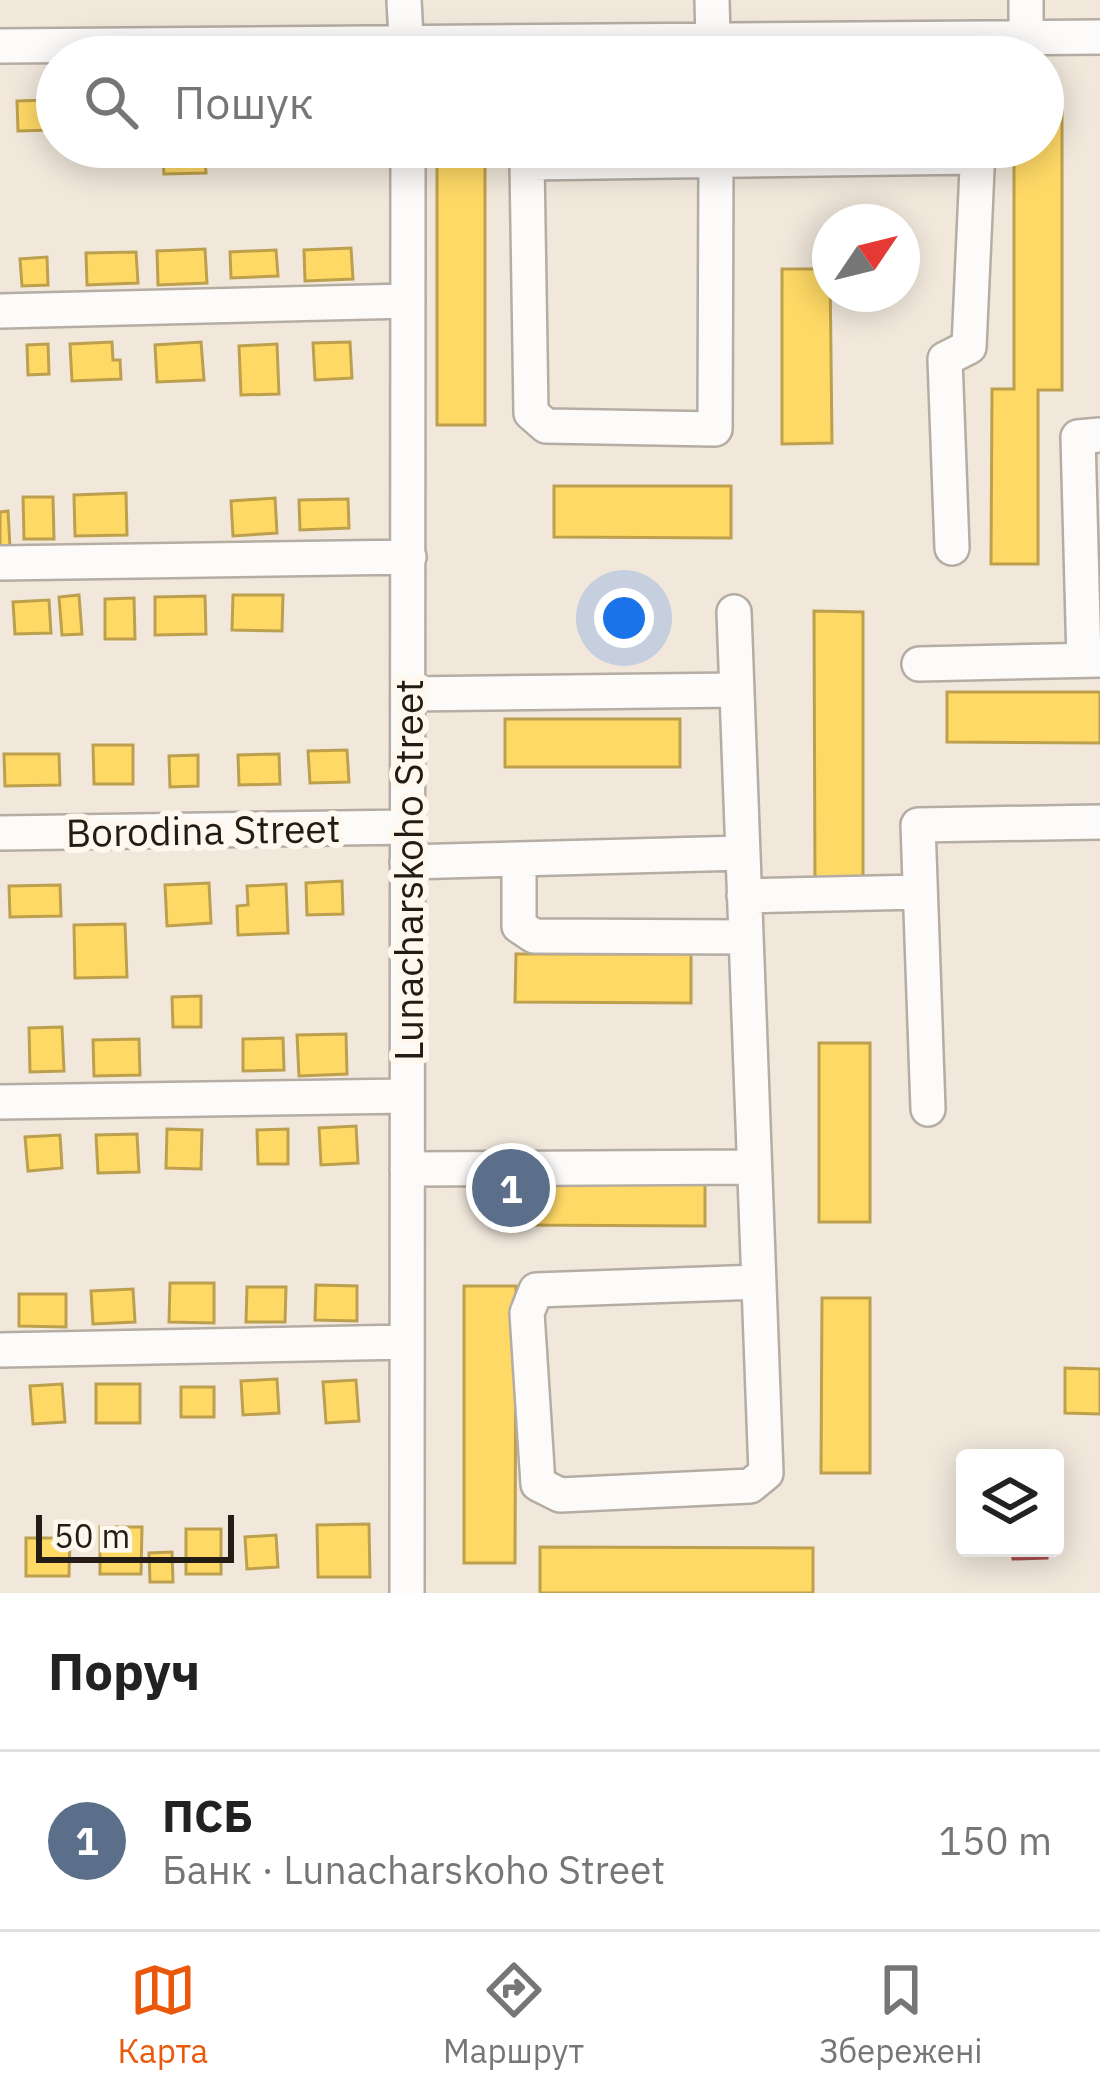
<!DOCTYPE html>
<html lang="uk">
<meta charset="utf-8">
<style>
:root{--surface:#fff;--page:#f2f2f2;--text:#222;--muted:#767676;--line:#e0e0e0;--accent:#ea580c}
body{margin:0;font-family:"IBM Plex Sans",sans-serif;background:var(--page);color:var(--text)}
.controls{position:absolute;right:36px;bottom:36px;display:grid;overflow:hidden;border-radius:12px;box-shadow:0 6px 30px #0003}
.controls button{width:108px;height:108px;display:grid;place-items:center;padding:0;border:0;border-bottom:3px solid var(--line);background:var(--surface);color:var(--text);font:60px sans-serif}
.compass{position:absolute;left:812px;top:204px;width:108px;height:108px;border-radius:50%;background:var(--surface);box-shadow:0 6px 30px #0003;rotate:55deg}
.scale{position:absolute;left:36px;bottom:30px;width:198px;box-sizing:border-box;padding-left:12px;border:6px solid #231c14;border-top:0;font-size:33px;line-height:42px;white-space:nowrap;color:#231c14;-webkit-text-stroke:9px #fff8ee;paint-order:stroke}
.you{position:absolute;left:624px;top:618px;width:42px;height:42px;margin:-30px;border:9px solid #fff;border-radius:50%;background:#1a73e8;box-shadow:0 0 0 18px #1a73e833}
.badge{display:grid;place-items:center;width:78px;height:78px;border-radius:50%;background:var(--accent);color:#fff;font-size:39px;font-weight:700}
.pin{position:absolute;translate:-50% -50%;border:6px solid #fff;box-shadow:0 3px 12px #0006}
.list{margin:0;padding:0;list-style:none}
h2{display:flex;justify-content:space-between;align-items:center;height:156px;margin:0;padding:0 48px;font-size:51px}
h2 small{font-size:39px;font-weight:400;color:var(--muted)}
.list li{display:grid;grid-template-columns:78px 1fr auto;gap:36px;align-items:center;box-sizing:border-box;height:180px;padding:0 48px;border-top:3px solid var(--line)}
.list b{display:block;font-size:45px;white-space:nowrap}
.list p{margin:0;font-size:39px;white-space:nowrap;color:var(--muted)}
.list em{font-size:39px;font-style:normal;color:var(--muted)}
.icon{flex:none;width:66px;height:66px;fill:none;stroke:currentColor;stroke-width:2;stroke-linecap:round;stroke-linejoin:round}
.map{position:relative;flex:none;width:1100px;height:1593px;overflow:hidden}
.search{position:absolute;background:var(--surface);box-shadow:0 6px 30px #0003;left:36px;right:36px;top:36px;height:132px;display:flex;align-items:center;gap:30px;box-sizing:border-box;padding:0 42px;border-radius:66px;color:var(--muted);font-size:45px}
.sheet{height:336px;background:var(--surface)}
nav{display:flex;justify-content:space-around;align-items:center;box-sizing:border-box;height:168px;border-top:3px solid var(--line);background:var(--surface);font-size:33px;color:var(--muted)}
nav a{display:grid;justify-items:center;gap:6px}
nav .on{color:var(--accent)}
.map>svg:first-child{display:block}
.homes{fill:#ffd966;stroke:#bda04d;stroke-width:3}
.shops{fill:#e06666;stroke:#a7504d;stroke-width:3}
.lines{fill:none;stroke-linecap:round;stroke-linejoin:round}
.minor-casing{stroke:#b5ada3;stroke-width:38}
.minor{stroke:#fdfbfa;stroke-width:33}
.labels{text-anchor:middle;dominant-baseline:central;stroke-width:12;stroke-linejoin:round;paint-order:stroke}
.street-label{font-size:39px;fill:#231c14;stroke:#fff8ee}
</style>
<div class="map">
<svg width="1100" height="1593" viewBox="0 0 1100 1593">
<rect width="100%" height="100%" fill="#f1e7db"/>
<path class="homes" d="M 50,100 L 51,130 L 18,131 L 17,101 Z
M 1043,111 L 1062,112 L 1062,390 L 1038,390 L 1038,564 L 991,564 L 992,389 L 1014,389 L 1014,147 L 1043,147 Z
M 162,147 L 204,147 L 206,173 L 164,174 Z
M 437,150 L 485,150 L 485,425 L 437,425 Z
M 351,248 L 353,279 L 305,281 L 304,250 Z
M 205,249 L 207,283 L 158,285 L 157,251 Z
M 276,250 L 278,276 L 231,278 L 230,252 Z
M 136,252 L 138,283 L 87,285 L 86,253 Z
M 47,257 L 48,285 L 22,286 L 20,259 Z
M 782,269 L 830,269 L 832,443 L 782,444 Z
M 112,342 L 113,360 L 120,360 L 121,379 L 72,381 L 70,344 Z
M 201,342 L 204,380 L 157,382 L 155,345 Z
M 350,342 L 352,378 L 315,380 L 313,343 Z
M 48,344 L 49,374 L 28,375 L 27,345 Z
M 277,344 L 279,394 L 241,395 L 239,346 Z
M 554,486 L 731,486 L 731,538 L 554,537 Z
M 126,493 L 127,535 L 75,536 L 74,495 Z
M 23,497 L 53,497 L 54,539 L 24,539 Z
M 275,498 L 277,533 L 233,536 L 231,501 Z
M 348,499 L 349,528 L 300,530 L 299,500 Z
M 8,511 L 10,547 L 0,547 L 0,512 Z
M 79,595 L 82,634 L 62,635 L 59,597 Z
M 233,595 L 283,595 L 282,631 L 232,630 Z
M 205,596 L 206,634 L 155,635 L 155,597 Z
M 134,598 L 135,639 L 105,639 L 105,599 Z
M 49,600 L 51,633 L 15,634 L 13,602 Z
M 814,611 L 863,612 L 863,888 L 815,888 Z
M 947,692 L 1100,692 L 1100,743 L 947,742 Z
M 505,719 L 680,719 L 680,767 L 505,767 Z
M 93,745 L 133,745 L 133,784 L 94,784 Z
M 347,750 L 349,782 L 310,783 L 308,751 Z
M 4,754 L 59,754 L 60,785 L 5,786 Z
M 279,754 L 280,784 L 239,785 L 238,755 Z
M 198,755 L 198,786 L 170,787 L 169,756 Z
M 342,881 L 343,914 L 307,915 L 306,883 Z
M 209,883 L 211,923 L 167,926 L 165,885 Z
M 286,884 L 288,933 L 238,935 L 237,906 L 248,905 L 247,886 Z
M 60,885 L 61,916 L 10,917 L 9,886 Z
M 125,924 L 127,977 L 75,978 L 74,925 Z
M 516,954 L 691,954 L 691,1003 L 515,1002 Z
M 201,996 L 201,1027 L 173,1027 L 172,997 Z
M 62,1027 L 64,1071 L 30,1072 L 29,1028 Z
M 346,1034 L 347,1074 L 299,1076 L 297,1035 Z
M 283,1038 L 284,1070 L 243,1071 L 243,1039 Z
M 139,1039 L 140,1075 L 94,1076 L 93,1040 Z
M 819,1043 L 870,1043 L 870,1222 L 819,1222 Z
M 356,1126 L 358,1163 L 321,1165 L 319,1128 Z
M 167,1129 L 202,1130 L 201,1169 L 166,1168 Z
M 288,1129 L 288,1164 L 258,1164 L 257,1130 Z
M 137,1134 L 139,1172 L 98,1173 L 96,1135 Z
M 60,1135 L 62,1168 L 28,1171 L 25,1137 Z
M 499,1176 L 705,1177 L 705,1226 L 499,1225 Z
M 170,1283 L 214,1283 L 214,1323 L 169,1322 Z
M 316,1285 L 357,1286 L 357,1321 L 315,1320 Z
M 464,1286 L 516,1286 L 515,1563 L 464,1563 Z
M 247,1287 L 286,1287 L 285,1322 L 246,1322 Z
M 133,1289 L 135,1322 L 93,1324 L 91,1291 Z
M 19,1294 L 66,1294 L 66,1327 L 19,1326 Z
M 822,1298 L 870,1298 L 870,1473 L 821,1473 Z
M 1065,1368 L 1100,1369 L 1100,1414 L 1065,1413 Z
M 277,1379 L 279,1413 L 243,1415 L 241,1381 Z
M 356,1380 L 359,1421 L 326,1423 L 323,1382 Z
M 62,1384 L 65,1422 L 33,1424 L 30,1386 Z
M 96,1384 L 140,1384 L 140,1423 L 96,1423 Z
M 181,1387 L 214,1387 L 214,1417 L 181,1417 Z
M 369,1524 L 370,1577 L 318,1577 L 317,1525 Z
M 100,1527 L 142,1527 L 141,1574 L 100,1574 Z
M 186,1529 L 221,1529 L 221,1574 L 186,1574 Z
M 276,1535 L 278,1567 L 247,1569 L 245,1537 Z
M 26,1538 L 70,1538 L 69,1576 L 26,1576 Z
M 540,1547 L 813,1548 L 813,1593 L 540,1593 Z
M 172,1552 L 173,1582 L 150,1582 L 149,1553 Z"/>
<path class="shops" d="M 1012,1548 L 1047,1548 L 1047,1558 L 1013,1559 Z"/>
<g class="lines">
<defs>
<path id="minor" d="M 404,0 L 407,57
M 712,0 L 713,38
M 0,46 L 1100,37
M 1019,57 L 1026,35 L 1026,0
M 716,161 L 715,429 L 546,426 L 531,413 L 527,163 L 977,157
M 0,311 L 408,301
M 952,548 L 945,359 L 969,347 L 978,147
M 0,563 L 409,557
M 734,612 L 766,1473 L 750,1486 L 560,1495 L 538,1484 L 527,1313 L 536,1290 L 759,1282
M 1084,660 L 1078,437 L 1100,435
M 919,664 L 1100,660
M 408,694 L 737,690
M 0,833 L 407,827
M 519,859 L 519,926 L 534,936 L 746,937
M 407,862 L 743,853
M 744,896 L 920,892
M 0,1102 L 407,1096
M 928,1109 L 918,825 L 1100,822
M 407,1169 L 754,1167
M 0,1350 L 407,1342
M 407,1593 L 408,147"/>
</defs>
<use href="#minor" class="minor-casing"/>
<use href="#minor" class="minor"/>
</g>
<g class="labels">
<g class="street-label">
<text transform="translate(203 830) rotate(-1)">Borodina Street</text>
<text transform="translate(408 870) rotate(-90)">Lunacharskoho Street</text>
</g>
</g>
</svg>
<div class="controls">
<button><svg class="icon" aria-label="layers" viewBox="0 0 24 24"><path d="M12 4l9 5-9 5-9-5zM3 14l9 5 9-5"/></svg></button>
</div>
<svg class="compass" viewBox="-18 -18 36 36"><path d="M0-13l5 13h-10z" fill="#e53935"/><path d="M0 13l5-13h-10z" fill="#767676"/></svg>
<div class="scale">50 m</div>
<div class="you"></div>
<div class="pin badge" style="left:511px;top:1188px;background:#5c6f8a">1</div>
<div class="search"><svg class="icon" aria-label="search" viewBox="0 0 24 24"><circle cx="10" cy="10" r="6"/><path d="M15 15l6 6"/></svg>Пошук</div>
</div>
<section class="sheet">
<h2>Поруч<small></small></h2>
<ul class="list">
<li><span class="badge" style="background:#5c6f8a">1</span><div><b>ПСБ</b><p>Банк · Lunacharskoho Street</p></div><em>150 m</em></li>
</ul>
</section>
<nav>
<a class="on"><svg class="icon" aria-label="map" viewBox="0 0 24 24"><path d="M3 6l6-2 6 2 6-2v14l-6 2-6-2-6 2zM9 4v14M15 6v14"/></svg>Карта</a>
<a><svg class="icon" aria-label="directions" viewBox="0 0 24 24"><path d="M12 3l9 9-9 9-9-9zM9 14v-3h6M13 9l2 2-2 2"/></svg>Маршрут</a>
<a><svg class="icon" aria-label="saved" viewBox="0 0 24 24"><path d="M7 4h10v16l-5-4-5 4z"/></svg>Збережені</a>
</nav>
